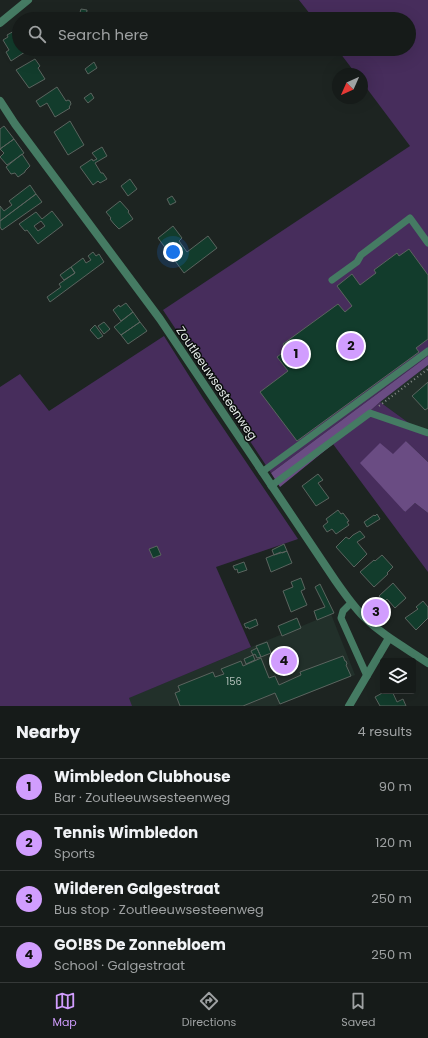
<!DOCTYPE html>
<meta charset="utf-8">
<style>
:root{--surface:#161b19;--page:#1f2422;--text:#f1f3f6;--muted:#9ea1a2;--line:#353938;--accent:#d19dfe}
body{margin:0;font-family:Poppins,sans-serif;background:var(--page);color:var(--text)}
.controls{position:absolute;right:12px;bottom:12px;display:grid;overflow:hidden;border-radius:4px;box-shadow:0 4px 16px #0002}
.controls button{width:36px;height:36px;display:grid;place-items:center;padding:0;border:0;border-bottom:1px solid var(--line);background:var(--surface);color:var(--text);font:20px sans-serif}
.compass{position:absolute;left:332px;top:68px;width:36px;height:36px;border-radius:50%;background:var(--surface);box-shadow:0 4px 16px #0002;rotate:225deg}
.you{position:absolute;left:173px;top:252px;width:14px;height:14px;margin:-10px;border:3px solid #fff;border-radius:50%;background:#1a73e8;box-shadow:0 0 0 6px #1a73e833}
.badge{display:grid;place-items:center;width:26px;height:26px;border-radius:50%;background:var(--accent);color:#111;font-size:13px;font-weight:700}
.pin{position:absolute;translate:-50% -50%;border:2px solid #fff;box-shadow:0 1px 4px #0006}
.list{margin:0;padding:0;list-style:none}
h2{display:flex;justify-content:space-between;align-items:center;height:52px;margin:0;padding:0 16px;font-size:17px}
h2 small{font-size:13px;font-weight:400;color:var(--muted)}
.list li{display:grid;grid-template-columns:26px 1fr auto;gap:12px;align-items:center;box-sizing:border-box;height:56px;padding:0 16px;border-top:1px solid var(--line)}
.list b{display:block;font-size:15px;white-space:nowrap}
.list p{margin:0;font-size:13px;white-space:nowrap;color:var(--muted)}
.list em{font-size:13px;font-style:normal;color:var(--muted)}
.icon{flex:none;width:22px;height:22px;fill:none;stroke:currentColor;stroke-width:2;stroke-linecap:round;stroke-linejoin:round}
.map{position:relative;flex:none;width:428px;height:706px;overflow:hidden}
.search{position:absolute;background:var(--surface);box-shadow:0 4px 16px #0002;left:12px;right:12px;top:12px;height:44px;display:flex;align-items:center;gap:10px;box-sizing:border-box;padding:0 14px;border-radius:22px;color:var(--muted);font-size:15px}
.sheet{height:276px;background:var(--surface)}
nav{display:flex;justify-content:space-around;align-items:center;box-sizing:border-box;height:56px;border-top:1px solid var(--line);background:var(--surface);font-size:11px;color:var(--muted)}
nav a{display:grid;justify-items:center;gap:2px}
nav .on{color:var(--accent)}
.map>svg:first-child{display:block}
.built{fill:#22302a}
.green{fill:#472d5c}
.forest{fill:#6a4c83}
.building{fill:#123c2c;stroke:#5b645f;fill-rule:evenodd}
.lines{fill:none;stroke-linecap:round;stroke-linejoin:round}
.path{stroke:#848a88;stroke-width:2;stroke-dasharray:1 3;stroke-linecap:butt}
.service{stroke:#457b63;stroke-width:7}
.minor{stroke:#457b63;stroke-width:8}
.tertiary{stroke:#457b63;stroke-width:8}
.labels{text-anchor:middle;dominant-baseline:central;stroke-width:3;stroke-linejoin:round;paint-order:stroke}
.number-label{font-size:10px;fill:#b0beb8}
.street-label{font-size:12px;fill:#e4e9e7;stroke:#090d0b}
</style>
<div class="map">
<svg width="428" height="706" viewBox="0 0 428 706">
<rect width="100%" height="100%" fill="#1d2421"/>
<path class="built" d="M 428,365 L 428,437 L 380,402 Z
M 331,614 L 355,675 L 276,706 L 131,706 L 128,698 Z"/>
<path class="green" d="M 299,0 L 428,0 L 428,356 L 271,473 L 163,310 L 410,146 L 362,82 L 362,74 L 356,74 L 337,49 L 409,49 L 409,19 L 314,19 Z
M 164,336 L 203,398 L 298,539 L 216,567 L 251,647 L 129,698 L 132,706 L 0,706 L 0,387 L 20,374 L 49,411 Z
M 380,402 L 428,437 L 428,462 L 406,441 L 404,512 L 415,503 L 428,513 L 428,572 L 333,444 Z"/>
<path class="forest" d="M 428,356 L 428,365 L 380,402 L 333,444 L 280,487 L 271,473 Z
M 406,441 L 428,462 L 428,513 L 415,503 L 405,512 L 360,463 L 380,443 L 393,454 Z"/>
<path class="building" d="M 81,9 L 87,10 L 86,18 L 79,16 Z
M 16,30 L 19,34 L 19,49 L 27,49 L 24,51 L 25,52 L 11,61 L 6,52 L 9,50 L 3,40 L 8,37 L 7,35 Z
M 35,59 L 40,66 L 38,68 L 45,79 L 29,88 L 16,70 Z
M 94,62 L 97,68 L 88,74 L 85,69 Z
M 57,87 L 66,101 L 68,100 L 70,101 L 71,104 L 69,107 L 70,108 L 55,117 L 47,103 L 40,107 L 36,101 Z
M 91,93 L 94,98 L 88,103 L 84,98 Z
M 70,121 L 84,145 L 68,155 L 54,132 Z
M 4,126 L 14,139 L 0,149 L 0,129 Z
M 14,139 L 24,153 L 7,165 L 0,157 L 4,153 L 0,149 Z
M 102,147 L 107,156 L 95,163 L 101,173 L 103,173 L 107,179 L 100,183 L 98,181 L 93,185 L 80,167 L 92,159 L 93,161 L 97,159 L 92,153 Z
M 22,154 L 30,166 L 25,171 L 25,172 L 18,177 L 15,173 L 11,174 L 6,167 Z
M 130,179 L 137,189 L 128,196 L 121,186 Z
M 30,185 L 36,194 L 0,221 L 0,206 L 4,211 L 12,205 L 9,201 Z
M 36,194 L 42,202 L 2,230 L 0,227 L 0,221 Z
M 172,196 L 176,202 L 170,205 L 167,199 Z
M 120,201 L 129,211 L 128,212 L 133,219 L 119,229 L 114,224 L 110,219 L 111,218 L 106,212 Z
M 52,211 L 63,225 L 38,244 L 27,230 L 25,231 L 19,224 L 36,212 L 42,219 ZM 41,221 L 45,226 L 38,231 L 34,226 Z
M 173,226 L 182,238 L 179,241 L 187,252 L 208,236 L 217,248 L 184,273 L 158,238 Z
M 409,249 L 428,275 L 428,339 L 416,348 L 419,352 L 297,441 L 260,392 L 288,371 L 277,357 L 286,350 L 283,344 L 338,304 L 345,312 L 352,306 L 337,286 L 352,274 L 360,285 L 376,273 L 374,270 L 397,253 L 399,256 Z
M 93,252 L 96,256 L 99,254 L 104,262 L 50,302 L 47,297 L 61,287 L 59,284 L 75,273 L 71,267 L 83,258 L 86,263 L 91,260 L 88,256 Z
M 71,267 L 75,273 L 64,280 L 60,275 Z
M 126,303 L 133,312 L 121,321 L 113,310 L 119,305 L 120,307 Z
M 133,312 L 140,322 L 121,335 L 114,327 Z
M 104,322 L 110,329 L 104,334 L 98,326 Z
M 140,322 L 147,331 L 128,344 L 121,335 Z
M 95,325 L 103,336 L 98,339 L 90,330 Z
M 428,382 L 428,408 L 425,410 L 412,396 Z
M 318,474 L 323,480 L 318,483 L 329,498 L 316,506 L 302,486 Z
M 338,510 L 341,514 L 343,513 L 349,521 L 347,522 L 349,525 L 336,534 L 332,529 L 327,532 L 323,526 L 328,522 L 326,519 Z
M 377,514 L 380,519 L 367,527 L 364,522 L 374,515 L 375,516 Z
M 360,531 L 365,537 L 357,542 L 367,554 L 354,567 L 336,547 L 346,537 L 349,539 L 353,535 Z
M 284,544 L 287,551 L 274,555 L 272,550 Z
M 157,546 L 161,555 L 153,558 L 149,549 Z
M 287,551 L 292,563 L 271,572 L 266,558 L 281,552 L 282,553 Z
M 382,555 L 393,567 L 387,573 L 388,574 L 374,587 L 360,572 L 374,560 L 375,561 Z
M 244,562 L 247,570 L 238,573 L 237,569 L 235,570 L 233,566 Z
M 301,578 L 305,589 L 301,591 L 307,605 L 291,612 L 283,591 L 293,587 L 291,582 Z
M 393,583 L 406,598 L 395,608 L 387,599 L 384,602 L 379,596 Z
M 320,584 L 334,613 L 317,620 L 314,611 L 325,607 L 315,587 Z
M 423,601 L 428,607 L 428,618 L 416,630 L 405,618 L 418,609 L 416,607 Z
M 297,618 L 301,628 L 282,636 L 278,626 Z
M 256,619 L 258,625 L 249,629 L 248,627 L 246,628 L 244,624 Z
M 267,642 L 271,653 L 261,657 L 256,646 Z
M 257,648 L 261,657 L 257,658 L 255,654 L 253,655 L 251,651 Z
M 253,655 L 255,660 L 246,664 L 244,659 Z
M 343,656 L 345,661 L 346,661 L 347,664 L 346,665 L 351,676 L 280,704 L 275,693 L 243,706 L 180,706 L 175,693 L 180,691 L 178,686 L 213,672 L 215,677 L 224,674 L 221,669 L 241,661 L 243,666 L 261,658 L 269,678 L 275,676 L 279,685 L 301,675 L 300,672 Z
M 386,691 L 392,691 L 397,702 L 403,699 L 406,706 L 380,706 L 375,697 Z"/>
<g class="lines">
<path class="path" d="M 379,406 L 428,369"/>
<path class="service" d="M 332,280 L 357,262 L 361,255 L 410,218 L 428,243
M 262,472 L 428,351
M 271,486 L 370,413 L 428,433
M 351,603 L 343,611 L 341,618 L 367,676"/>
<path class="minor" d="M 0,23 L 28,0"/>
<path class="tertiary" d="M 0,101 L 15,124 L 160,319 L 335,580 C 344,593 353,606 364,617 C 383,636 406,648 428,663
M 349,706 L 389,638"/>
</g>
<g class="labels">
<g class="number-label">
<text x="234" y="681">156</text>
</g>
<g class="street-label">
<text transform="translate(217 383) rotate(56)">Zoutleeuwsesteenweg</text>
</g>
</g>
</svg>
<div class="controls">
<button><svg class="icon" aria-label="layers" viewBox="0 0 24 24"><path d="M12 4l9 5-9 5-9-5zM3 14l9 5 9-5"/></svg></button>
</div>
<svg class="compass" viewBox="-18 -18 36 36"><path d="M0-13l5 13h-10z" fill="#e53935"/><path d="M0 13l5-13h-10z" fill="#9ea1a2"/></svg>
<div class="you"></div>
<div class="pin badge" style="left:296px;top:354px">1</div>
<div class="pin badge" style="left:351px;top:346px">2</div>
<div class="pin badge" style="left:376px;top:612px">3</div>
<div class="pin badge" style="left:284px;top:661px">4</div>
<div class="search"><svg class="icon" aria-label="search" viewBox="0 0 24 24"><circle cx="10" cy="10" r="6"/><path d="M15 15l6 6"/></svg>Search here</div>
</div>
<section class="sheet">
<h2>Nearby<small>4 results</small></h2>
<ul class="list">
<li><span class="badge">1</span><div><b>Wimbledon Clubhouse</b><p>Bar · Zoutleeuwsesteenweg</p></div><em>90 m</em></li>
<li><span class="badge">2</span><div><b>Tennis Wimbledon</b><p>Sports</p></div><em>120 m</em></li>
<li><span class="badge">3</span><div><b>Wilderen Galgestraat</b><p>Bus stop · Zoutleeuwsesteenweg</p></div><em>250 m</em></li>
<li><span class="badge">4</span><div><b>GO!BS De Zonnebloem</b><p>School · Galgestraat</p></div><em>250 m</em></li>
</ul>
</section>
<nav>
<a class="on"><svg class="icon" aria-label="map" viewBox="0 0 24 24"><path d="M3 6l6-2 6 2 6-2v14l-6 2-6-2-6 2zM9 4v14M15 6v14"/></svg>Map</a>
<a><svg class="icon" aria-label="directions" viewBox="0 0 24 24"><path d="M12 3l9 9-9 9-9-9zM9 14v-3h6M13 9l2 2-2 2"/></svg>Directions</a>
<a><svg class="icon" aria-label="saved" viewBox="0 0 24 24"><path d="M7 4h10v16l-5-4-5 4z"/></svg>Saved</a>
</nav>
